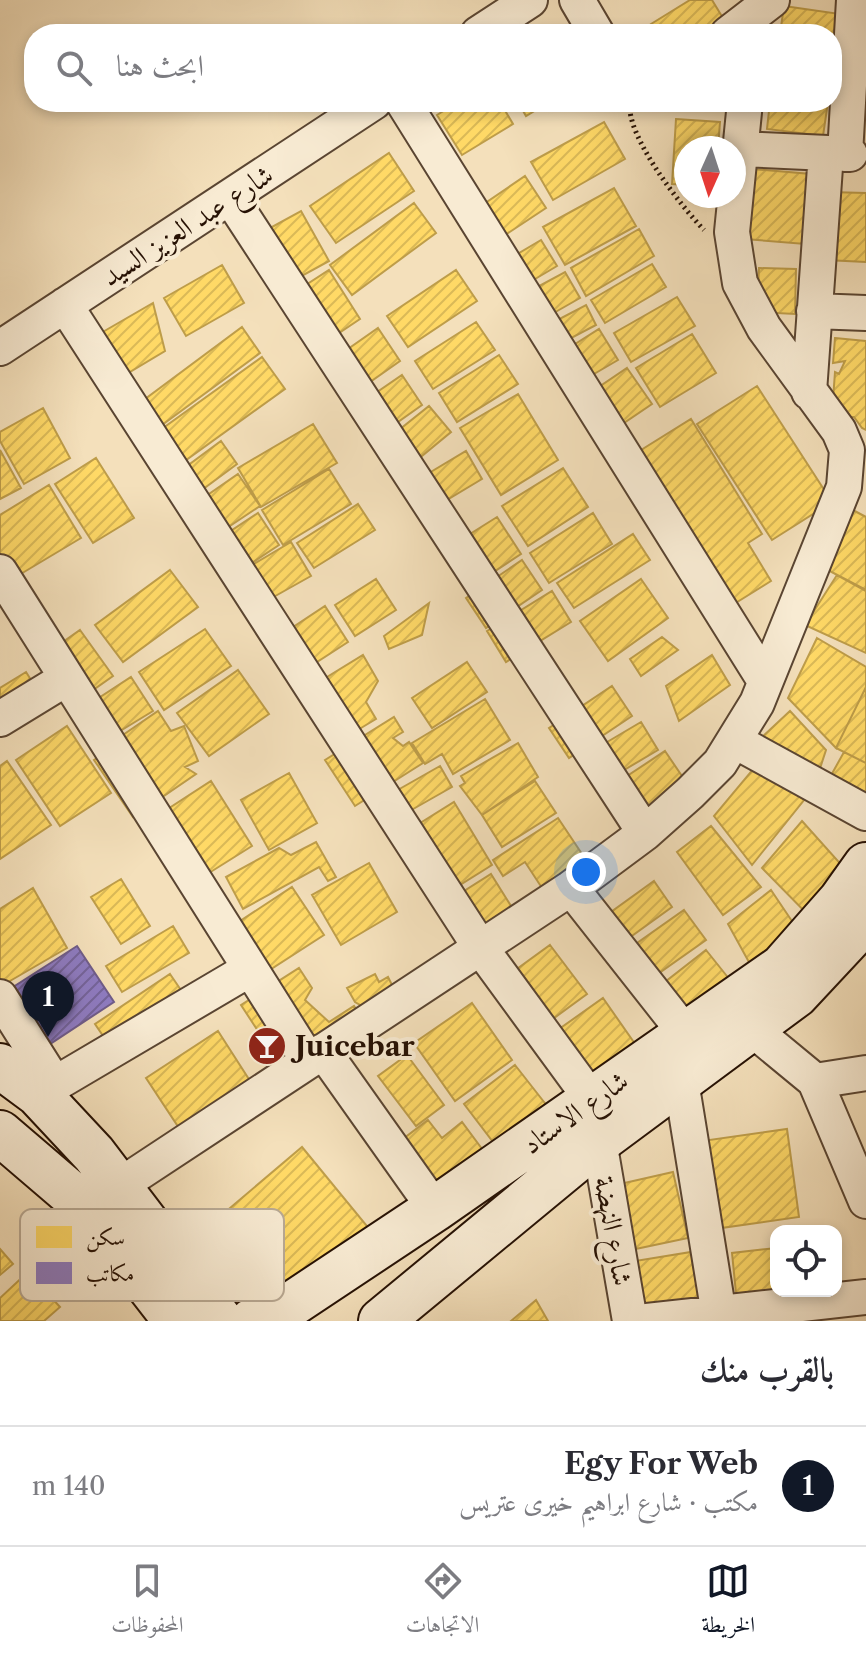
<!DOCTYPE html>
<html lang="ar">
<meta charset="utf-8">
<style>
:root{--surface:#fff;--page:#f7f7f7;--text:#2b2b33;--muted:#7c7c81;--line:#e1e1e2;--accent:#111827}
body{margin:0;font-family:"Libre Caslon Text",Amiri,serif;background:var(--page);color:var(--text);direction:rtl}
.controls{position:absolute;right:24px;bottom:24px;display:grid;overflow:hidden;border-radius:16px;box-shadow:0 4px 12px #0003}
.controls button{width:72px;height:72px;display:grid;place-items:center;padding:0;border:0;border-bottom:2px solid var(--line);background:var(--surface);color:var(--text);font:40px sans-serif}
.compass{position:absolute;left:674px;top:136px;width:72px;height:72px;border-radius:50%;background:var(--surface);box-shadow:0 4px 12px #0003;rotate:183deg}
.you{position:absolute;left:586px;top:872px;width:28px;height:28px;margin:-20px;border:6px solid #fff;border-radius:50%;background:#1a73e8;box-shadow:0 0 0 12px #1a73e833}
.badge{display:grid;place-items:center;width:52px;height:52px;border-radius:50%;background:var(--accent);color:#fff;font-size:26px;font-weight:700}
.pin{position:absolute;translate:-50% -66px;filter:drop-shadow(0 2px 4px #0008)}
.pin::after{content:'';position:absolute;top:42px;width:28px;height:24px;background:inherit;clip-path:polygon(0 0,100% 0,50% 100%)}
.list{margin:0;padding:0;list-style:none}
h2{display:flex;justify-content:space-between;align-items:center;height:104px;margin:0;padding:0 32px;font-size:34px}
h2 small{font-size:26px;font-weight:400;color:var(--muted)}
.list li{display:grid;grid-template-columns:52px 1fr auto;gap:24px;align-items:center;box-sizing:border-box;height:120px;padding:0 32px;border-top:2px solid var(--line)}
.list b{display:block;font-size:30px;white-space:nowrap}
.list p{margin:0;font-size:26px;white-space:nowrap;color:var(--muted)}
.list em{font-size:26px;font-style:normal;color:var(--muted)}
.icon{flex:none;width:44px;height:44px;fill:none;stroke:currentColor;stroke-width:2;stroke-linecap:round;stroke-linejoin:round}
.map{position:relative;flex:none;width:866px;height:1321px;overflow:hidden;direction:ltr}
.search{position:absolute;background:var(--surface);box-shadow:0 4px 12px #0003;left:24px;right:24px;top:24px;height:88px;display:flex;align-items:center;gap:20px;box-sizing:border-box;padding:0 28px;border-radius:32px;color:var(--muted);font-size:30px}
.sheet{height:224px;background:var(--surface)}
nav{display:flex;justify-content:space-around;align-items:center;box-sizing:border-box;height:112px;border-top:2px solid var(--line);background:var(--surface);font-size:22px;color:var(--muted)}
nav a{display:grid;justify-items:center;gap:4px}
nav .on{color:var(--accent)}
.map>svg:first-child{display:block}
.homes{fill:url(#homes-hatch);stroke:#be9d49;stroke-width:2}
.offices{fill:url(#offices-hatch);stroke:#6f5c8a;stroke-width:2}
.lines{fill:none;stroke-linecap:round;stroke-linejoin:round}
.minor-casing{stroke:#5a4532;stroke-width:38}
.secondary-casing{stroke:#261104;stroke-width:48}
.path{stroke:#261104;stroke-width:5;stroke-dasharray:2 4;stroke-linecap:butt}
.minor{stroke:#f8ebd3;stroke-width:34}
.secondary{stroke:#f8ebd3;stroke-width:44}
.labels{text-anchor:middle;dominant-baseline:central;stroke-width:8;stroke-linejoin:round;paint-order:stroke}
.street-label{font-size:28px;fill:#261104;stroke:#f8ebd3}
.poi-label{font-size:28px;font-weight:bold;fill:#261104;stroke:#f8ebd3;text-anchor:start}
.key{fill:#f8ebd3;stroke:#b9aa95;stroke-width:2}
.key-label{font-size:22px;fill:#261104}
</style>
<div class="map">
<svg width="866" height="1321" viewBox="0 0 866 1321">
<defs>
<pattern id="homes-hatch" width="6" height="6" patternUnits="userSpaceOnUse" patternTransform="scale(2)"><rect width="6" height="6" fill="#ffd966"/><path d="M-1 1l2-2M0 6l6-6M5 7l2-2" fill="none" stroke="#dab957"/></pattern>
<pattern id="offices-hatch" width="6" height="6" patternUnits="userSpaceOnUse" patternTransform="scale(2)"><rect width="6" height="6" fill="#8e7cc3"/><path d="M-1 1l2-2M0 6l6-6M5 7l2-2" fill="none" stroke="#74649c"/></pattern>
</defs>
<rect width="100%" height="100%" fill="#f4e0bb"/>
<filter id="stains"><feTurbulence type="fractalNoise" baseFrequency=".0025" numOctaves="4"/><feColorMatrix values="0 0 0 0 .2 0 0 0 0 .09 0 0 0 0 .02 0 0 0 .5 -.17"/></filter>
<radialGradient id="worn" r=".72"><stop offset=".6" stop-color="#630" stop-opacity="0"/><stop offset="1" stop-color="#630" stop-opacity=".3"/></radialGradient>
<path class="homes" d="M 690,0 L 712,0 L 729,28 L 720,34 L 657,34 L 651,24 Z
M 784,6 L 840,14 L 832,72 L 832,34 L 780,34 Z
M 458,102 L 500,102 L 513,124 L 462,155 L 437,115 Z
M 518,102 L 549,102 L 526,116 Z
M 770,102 L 828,102 L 823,136 L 767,129 Z
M 676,119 L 720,122 L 718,148 L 686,148 L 686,185 L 672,184 Z
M 604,122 L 625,159 L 553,200 L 531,162 Z
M 389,153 L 414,191 L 336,243 L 310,206 Z
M 752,169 L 811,174 L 805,244 L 745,239 Z
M 525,176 L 546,208 L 496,241 L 475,210 Z
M 614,188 L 636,226 L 565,265 L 543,227 Z
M 829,192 L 866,193 L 866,262 L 826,260 Z
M 414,203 L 436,233 L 352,295 L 330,265 Z
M 301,211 L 329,261 L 289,283 L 261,233 Z
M 639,229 L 654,256 L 586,296 L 571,268 Z
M 541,240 L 557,266 L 525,285 L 509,259 Z
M 652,264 L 666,287 L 605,323 L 591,300 Z
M 222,265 L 244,303 L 186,336 L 164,298 Z
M 759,268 L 796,269 L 795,314 L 757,312 Z
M 329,270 L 360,319 L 327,341 L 295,292 Z
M 456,270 L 477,301 L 408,347 L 387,316 Z
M 565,272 L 580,298 L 545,318 L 530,291 Z
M 677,297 L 695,326 L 631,362 L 614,333 Z
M 153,303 L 165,351 L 118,379 L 94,337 Z
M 586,305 L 596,325 L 558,345 L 548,325 Z
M 476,322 L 495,350 L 433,389 L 415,361 Z
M 242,327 L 260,353 L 151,433 L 133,408 Z
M 378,328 L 400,361 L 360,389 L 338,356 Z
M 599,329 L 618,360 L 582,381 L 564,351 Z
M 692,334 L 716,373 L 660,407 L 636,368 Z
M 835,338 L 866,341 L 866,430 L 862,428 L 854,417 L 845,417 L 833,400 L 835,372 L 839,374 L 845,361 L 833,363 Z
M 499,355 L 518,384 L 457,422 L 439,393 Z
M 262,357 L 285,389 L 175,468 L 152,436 Z
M 627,368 L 652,404 L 615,429 L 590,393 Z
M 402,375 L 422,405 L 388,429 L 367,399 Z
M 757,386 L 832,502 L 772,540 L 697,424 Z
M 518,394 L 558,460 L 501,495 L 460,428 Z
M 429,406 L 451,432 L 411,465 L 389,438 Z
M 43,408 L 70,458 L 24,484 L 0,441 L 0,432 Z
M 691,419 L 762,534 L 748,543 L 771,581 L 734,604 L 672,527 L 684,520 L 641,450 Z
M 313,424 L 337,463 L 261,507 L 238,468 Z
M 221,441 L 237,464 L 195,495 L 179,472 Z
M 0,450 L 21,488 L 0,499 Z
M 466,451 L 482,479 L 435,507 L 419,479 Z
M 96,458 L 134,518 L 93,543 L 55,484 Z
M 563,468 L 588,507 L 528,546 L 502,506 Z
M 329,469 L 351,504 L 283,545 L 262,510 Z
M 238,474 L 260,506 L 218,534 L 196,503 Z
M 49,485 L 81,538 L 14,578 L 0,555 L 0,515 Z
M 358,504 L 375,530 L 314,568 L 297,543 Z
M 851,509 L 866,517 L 866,590 L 822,567 Z
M 258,513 L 279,545 L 241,570 L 220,538 Z
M 593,513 L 612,544 L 549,583 L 530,553 Z
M 497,517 L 521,554 L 486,577 L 462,539 Z
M 633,534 L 650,560 L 574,608 L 557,583 Z
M 291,542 L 311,576 L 261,604 L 242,571 Z
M 522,560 L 542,590 L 486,628 L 466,598 Z
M 170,570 L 198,607 L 123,662 L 95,625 Z
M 837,575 L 866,591 L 866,653 L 805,625 Z
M 376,579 L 396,610 L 355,636 L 335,605 Z
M 641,579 L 668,618 L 608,661 L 580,621 Z
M 552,591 L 571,622 L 506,662 L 487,631 Z
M 429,603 L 422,635 L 389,649 L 384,636 Z
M 325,606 L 348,642 L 289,680 L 266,645 Z
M 205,629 L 231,666 L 164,710 L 139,672 Z
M 80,630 L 113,676 L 86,695 L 53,649 Z
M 662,637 L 678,650 L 641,676 L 630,659 Z
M 817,638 L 866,667 L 866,687 L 836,748 L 788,698 Z
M 363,655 L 378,681 L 366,702 L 376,719 L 346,737 L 314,685 Z
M 712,655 L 730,685 L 679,721 L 666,686 Z
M 467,662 L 487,692 L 432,728 L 412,698 Z
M 238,670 L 269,714 L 209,756 L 177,713 Z
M 26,672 L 38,691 L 0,714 L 0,688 Z
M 131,677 L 153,711 L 112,736 L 91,703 Z
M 612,686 L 632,716 L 569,758 L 549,728 Z
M 866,687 L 866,763 L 836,748 Z
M 485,699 L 510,740 L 453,774 L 442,754 L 425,764 L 412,743 Z
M 158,711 L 171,731 L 184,726 L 198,761 L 185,767 L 196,774 L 133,817 L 94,760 L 119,743 L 117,739 Z
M 790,711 L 826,750 L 812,793 L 760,739 Z
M 394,717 L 403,732 L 393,738 L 403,746 L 409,742 L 423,763 L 355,806 L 325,760 Z
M 641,722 L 658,750 L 614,776 L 597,748 Z
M 67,726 L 111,793 L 60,826 L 16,760 Z
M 518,743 L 538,777 L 482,815 L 460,786 L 465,783 L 461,776 Z
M 665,751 L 686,782 L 638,813 L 618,782 Z
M 844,752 L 866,763 L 866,809 L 824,788 Z
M 7,761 L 51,825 L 0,859 L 0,766 Z
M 760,761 L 804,800 L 752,865 L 714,816 Z
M 440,766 L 452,787 L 385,825 L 373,804 Z
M 289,773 L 317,823 L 269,850 L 241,800 Z
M 211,781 L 252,846 L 201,878 L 160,814 Z
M 535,781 L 556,813 L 502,847 L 482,815 Z
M 454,802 L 492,865 L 447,893 L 409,830 Z
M 558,818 L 588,863 L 544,891 L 525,862 L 503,876 L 493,860 Z
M 802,821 L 846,870 L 814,921 L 762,868 Z
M 711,826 L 761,887 L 723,915 L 677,852 Z
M 316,842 L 336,877 L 328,881 L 319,867 L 243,909 L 226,877 L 279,848 L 291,855 Z
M 369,863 L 397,912 L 341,945 L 312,895 Z
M 491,874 L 518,917 L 480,940 L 453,898 Z
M 121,879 L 150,926 L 121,944 L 91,897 Z
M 654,881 L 672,907 L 622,943 L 604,917 Z
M 292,887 L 324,935 L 268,971 L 237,923 Z
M 33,888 L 67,948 L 3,985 L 0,980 L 0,909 Z
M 771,890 L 800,933 L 756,975 L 728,924 Z
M 684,910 L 706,940 L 652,978 L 630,948 Z
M 173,926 L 189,953 L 122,992 L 106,966 Z
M 550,945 L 587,994 L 546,1024 L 510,974 Z
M 706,950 L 730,980 L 680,1019 L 656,989 Z
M 299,968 L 312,988 L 305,1000 L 329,1022 L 354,1006 L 365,1023 L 286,1074 L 241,1005 Z
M 170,974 L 187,999 L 112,1049 L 95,1024 Z
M 375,974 L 379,982 L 388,977 L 397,995 L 369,1010 L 355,1002 L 347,988 Z
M 603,998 L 640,1051 L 588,1087 L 552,1034 Z
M 472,1003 L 512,1060 L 455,1101 L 414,1043 Z
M 218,1031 L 252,1084 L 181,1131 L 146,1078 Z
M 407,1055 L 444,1105 L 416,1126 L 378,1076 Z
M 515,1065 L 555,1116 L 503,1155 L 464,1104 Z
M 428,1120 L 442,1138 L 462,1122 L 491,1161 L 443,1198 L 399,1142 Z
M 787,1129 L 799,1217 L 714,1229 L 702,1141 Z
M 302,1147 L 371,1231 L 242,1321 L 165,1263 Z
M 673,1172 L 688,1238 L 626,1251 L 611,1186 Z
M 776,1248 L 776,1291 L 737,1303 L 732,1253 Z
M 0,1249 L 13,1264 L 0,1275 Z
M 691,1252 L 700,1306 L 637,1316 L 629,1262 Z
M 28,1272 L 60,1307 L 44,1321 L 0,1321 L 0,1298 Z
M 536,1300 L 548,1321 L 511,1321 Z"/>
<path class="offices" d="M 77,946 L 114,1002 L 47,1046 L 10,989 Z"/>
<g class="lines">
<defs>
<path id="minor" d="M 577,0 L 597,34
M 478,34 L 530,0
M 728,34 L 772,0
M 403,102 L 765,681
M 741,149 L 850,154
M 845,154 L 854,0
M 230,197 L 645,833
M 65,305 L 480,947 L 592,1100
M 814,311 L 866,313
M 0,348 L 374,102
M 809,392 L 826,153
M 0,572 L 308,1060
M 0,719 L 67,678
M 735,741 L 866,813
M 571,888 L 686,1034
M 0,997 L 55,1084
M 752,1029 L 815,1081 L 866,1201
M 323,1051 L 435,1209
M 681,1081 L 720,1321
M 815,1081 L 866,1073
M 38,1094 L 250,969
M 599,1141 L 630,1321
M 119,1186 L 571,888 L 645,833 L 690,793 L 720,763 L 757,703 L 844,487 L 847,450 L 839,431 L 764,328 L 740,283 L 732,232 L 745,102
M 647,1321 L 866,1297"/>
<path id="secondary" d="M 0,1066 L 38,1094 L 94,1154 L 221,1321
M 0,1133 L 90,1210 L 176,1321
M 252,1321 L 289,1306 L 435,1209 L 782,967 L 841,900 L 866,865
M 381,1321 L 599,1141 L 796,995 L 866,920"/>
</defs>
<use href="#minor" class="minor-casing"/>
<use href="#secondary" class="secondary-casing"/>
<path class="path" d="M 630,102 C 625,135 681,206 704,230"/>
<use href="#minor" class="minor"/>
<use href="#secondary" class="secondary"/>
</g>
<defs>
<symbol id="bar-disc" viewBox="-11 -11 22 22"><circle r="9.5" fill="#8f2418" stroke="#f8ebd3"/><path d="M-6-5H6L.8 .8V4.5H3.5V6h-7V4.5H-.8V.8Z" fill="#fff"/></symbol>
</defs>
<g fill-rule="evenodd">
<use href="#bar-disc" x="245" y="1024" width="44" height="44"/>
</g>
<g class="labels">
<g class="street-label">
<text transform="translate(187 225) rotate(-33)">شارع عبد العزيز السيد</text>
<text transform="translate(575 1112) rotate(-35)">شارع الاستاد</text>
<text transform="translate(614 1231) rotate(80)">شارع النهضة</text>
</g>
<g class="poi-label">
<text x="295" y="1046">Juicebar</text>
</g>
</g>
<rect x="20" y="1209" width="264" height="92" rx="12" class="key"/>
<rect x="36" y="1226" width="36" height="22" fill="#ffd966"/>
<rect x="36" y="1262" width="36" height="22" fill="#8e7cc3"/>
<g class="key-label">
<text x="86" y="1245">سكن</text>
<text x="86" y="1281">مكاتب</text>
</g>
<rect width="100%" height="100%" filter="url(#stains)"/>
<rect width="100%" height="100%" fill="url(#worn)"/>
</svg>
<div class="controls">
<button><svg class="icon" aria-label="locate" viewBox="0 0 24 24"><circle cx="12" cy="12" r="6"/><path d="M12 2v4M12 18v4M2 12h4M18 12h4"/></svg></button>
</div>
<svg class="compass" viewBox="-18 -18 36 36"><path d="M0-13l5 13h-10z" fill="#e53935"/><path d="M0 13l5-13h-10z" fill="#7c7c81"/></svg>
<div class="you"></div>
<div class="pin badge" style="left:48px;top:1037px">1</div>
<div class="search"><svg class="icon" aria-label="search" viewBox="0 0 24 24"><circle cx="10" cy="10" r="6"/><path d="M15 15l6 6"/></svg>ابحث هنا</div>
</div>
<section class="sheet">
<h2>بالقرب منك<small></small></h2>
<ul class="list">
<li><span class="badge">1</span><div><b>Egy For Web</b><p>مكتب · شارع ابراهيم خيرى عتريس</p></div><em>140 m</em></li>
</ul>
</section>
<nav>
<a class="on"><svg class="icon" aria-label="map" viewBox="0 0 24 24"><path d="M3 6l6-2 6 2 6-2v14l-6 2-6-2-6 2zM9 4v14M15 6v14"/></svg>الخريطة</a>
<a><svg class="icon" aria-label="directions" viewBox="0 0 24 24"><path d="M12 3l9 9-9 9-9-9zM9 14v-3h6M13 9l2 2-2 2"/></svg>الاتجاهات</a>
<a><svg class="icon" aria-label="saved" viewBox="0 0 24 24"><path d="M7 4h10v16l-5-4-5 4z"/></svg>المحفوظات</a>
</nav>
